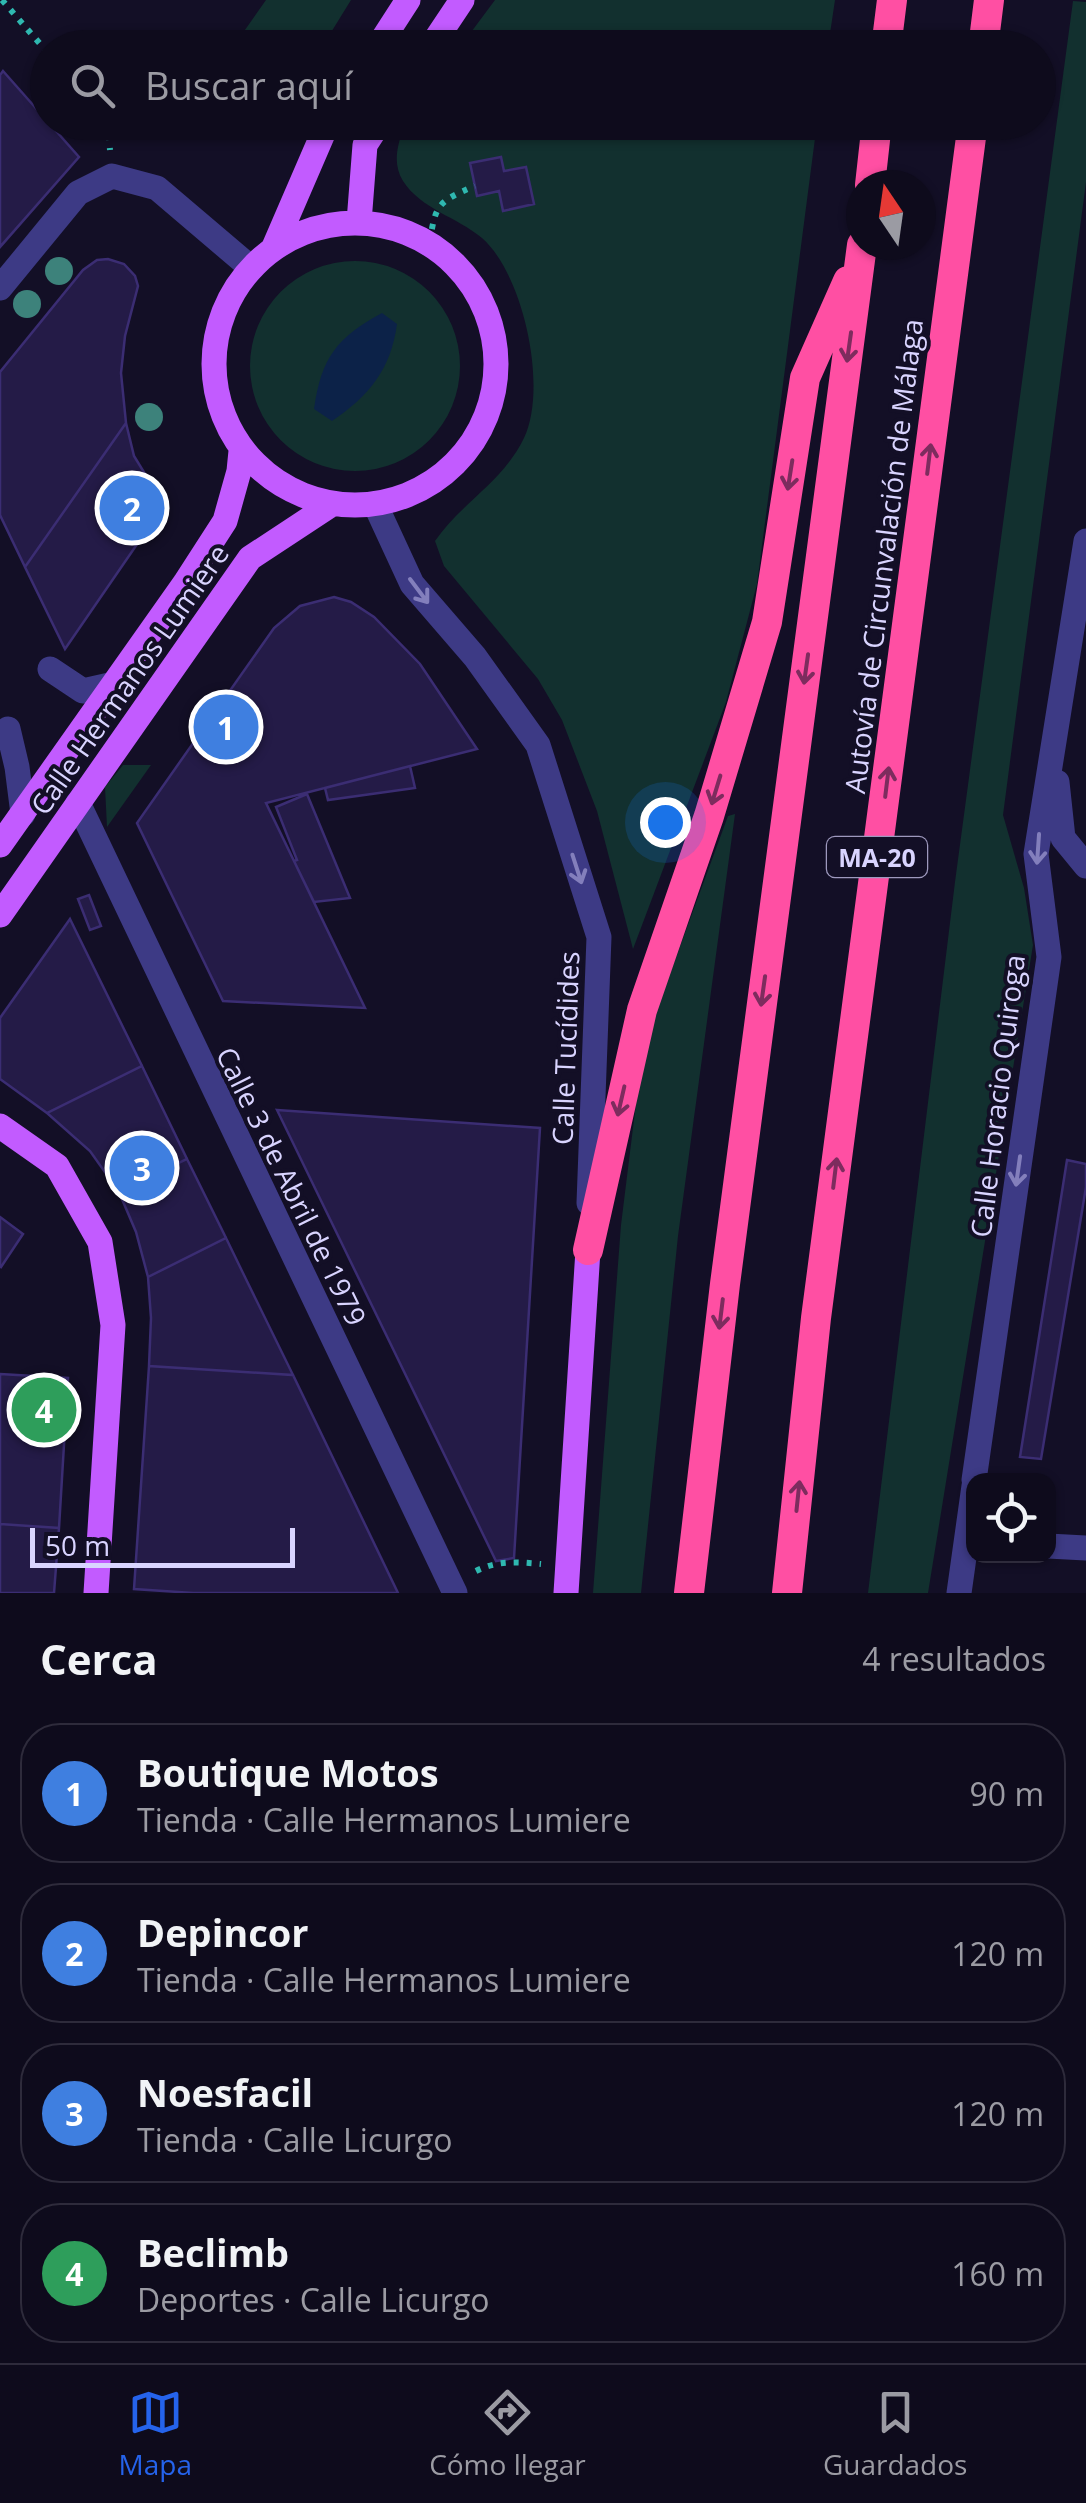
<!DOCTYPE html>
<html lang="es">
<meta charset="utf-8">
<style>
:root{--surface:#0e0b1c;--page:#171425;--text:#f1f3f6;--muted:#9b9ba3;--line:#2e2b3b;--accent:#2563eb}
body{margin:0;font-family:"Open Sans",sans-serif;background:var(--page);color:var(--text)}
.controls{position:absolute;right:30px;bottom:30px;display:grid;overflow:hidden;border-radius:20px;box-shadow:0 2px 8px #0004}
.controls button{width:90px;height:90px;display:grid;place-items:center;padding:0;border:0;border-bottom:2px solid var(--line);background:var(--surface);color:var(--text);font:50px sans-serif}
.compass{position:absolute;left:846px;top:170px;width:90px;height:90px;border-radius:50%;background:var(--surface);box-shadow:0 2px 8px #0004;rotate:347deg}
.scale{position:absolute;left:30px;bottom:25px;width:265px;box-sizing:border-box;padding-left:10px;border:5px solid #d9d4ff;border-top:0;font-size:28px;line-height:35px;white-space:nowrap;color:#d9d4ff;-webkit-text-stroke:8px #130f26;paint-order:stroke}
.you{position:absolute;left:665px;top:822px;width:35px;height:35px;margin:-25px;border:8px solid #fff;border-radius:50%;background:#1a73e8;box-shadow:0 0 0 15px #1a73e833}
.badge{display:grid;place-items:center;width:65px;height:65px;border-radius:50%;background:var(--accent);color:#fff;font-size:32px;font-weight:700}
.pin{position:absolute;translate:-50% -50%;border:5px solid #fff;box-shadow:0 2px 10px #0006}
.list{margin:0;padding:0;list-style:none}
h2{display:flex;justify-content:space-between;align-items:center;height:130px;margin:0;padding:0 40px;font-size:42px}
h2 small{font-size:32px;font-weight:400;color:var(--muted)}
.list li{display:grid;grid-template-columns:65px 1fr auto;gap:30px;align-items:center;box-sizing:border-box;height:140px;margin:0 20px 20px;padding:0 20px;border:2px solid var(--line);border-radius:40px}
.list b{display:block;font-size:38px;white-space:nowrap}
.list p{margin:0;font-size:32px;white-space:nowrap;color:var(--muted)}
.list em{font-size:32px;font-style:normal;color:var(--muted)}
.icon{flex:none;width:55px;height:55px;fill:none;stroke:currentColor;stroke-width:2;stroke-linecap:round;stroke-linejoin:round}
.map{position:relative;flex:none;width:1086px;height:1593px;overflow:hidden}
.search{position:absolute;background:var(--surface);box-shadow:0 2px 8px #0004;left:30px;right:30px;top:30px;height:110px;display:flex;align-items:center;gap:25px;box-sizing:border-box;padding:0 35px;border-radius:55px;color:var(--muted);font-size:38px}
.sheet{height:770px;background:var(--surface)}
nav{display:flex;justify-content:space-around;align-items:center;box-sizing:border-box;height:140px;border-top:2px solid var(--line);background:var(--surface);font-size:28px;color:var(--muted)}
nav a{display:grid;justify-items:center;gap:5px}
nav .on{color:var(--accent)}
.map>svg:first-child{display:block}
.green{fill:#12302f}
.water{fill:#0c2248}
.building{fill:#241b47;stroke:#3b2d73;stroke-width:2.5}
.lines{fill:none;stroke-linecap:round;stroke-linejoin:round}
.path{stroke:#2fb8b0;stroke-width:6;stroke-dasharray:5 8;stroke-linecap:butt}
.minor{stroke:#3d3a85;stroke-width:25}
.major{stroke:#c25bff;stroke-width:25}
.highway{stroke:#ff4fa3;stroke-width:30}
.tree{fill:#3d827b}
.oneway{stroke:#7d2c5e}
.oneway2{stroke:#837fbc}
.labels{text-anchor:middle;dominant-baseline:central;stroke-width:8;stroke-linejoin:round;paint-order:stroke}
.shield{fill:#130f26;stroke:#9e99be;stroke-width:2.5}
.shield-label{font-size:25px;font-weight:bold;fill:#d9d4ff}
.street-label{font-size:28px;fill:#d9d4ff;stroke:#130f26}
</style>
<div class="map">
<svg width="1086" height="1593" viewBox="0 0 1086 1593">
<rect width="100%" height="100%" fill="#130f26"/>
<path class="green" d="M 266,0 L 351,0 L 322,47 L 233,47 Z
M 495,0 L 835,0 L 828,47 L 460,47 Z
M 1073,1 L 1086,2 L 1086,182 L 1003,815 L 1024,888 L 1033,945 L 928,1593 L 868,1593 L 955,882 Z
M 405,123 L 817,123 L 757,584 L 726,702 L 633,949 L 597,811 L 562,720 L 538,679 L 444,566 L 435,541 C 462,502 502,483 524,438 C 548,388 524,275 482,238 C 457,217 421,209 403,181 C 391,161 399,142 405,123 Z
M250 366a105 105 0 1 1 210 0a105 105 0 1 1-210 0Z
M 123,765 L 151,765 L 107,827 L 105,787 Z
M 735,814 L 678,1236 L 641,1593 L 593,1593 L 621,1225 L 643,1047 L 728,816 Z"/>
<path class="water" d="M 382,313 L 397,324 C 391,369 369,396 332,421 L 314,409 C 321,358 337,337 382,313 Z"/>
<path class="building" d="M 3,71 L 79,157 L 0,247 L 0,75 Z
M 501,157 L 504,171 L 526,167 L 534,204 L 503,211 L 499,191 L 477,196 L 470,163 Z
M 97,260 L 108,259 L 124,264 L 135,276 L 138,286 L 125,336 L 121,373 L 126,423 L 25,567 L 0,515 L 0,372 L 83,270 Z
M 126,423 L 134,456 L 164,505 L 65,649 L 25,567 Z
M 334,597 L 351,602 L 374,617 L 420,664 L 477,749 L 266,803 L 365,1008 L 223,1001 L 137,823 L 274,628 L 300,606 Z
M 410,766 L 415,788 L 328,800 L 325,788 Z
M 307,794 L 350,898 L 314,902 L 294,861 L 297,860 L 276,807 Z
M 89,895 L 101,926 L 90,930 L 78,899 Z
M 70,919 L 142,1066 L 47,1113 L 0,1079 L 0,1018 Z
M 142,1066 L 187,1159 L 119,1192 L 90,1151 L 47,1113 Z
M 277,1110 L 540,1128 L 514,1558 L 496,1561 Z
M 187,1159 L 226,1238 L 148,1277 L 136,1232 L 119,1192 Z
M 1067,1160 L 1086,1164 L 1086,1187 L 1041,1459 L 1020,1457 Z
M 0,1217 L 23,1234 L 1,1267 L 0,1266 Z
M 226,1238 L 242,1271 L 293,1375 L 149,1366 L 151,1318 L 148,1277 Z
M 149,1366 L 293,1375 L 398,1593 L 193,1593 L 134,1589 Z
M 0,1374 L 68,1378 L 59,1528 L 0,1524 Z
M 0,1524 L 59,1528 L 54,1593 L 0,1593 Z"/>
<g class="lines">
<path class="path" d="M 2,0 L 48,53
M 108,122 L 110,150
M 430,242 C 435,204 439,201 475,186
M 476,1571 C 498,1560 518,1562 541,1564"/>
<path class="minor" d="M 0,288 L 78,193 L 112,176 L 157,188 L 251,268
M 375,504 L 412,584 L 475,657 L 538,745 L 599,937 L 589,1203
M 50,669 L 83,691 L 114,684
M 8,729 L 17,767 L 23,814
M 1057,782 L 1063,838 L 1086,866
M 78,803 L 455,1593
M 974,1480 L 1049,957 L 1036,854 L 1086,541
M 1048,1546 L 1086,1548
M 959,1593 L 974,1486"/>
<path class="major" d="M 377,48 L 408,0
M 430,48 L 462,0
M 359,222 L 365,145 L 380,122
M214 364a141 141 0 1 1 282 0a141 141 0 1 1-282 0Z
M 274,247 L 328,122
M 0,845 L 185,583 L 225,521 L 239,471 L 241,451
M 0,915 L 250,558 L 332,504
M 0,1126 L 57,1166 L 100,1242 L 113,1325 L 96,1593
M 566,1593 L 588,1250"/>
<path class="highway" d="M 886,48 L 892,0
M 983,48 L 989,0
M 870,185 L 877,122
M 588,1250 L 642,1010 L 709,816 L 767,622 L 805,378 L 848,281
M 689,1593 L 725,1284 L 862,245
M 787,1593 L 816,1318 L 973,122"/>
</g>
<g class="tree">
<circle cx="59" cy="271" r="14"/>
<circle cx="27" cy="304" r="14"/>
<circle cx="149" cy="417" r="14"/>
</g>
<defs><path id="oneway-shaft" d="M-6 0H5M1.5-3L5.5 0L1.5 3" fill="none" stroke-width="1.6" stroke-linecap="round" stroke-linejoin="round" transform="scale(2.5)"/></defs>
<g class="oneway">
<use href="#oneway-shaft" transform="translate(849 347) rotate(98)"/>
<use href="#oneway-shaft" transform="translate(929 459) rotate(-83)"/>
<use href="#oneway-shaft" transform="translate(790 475) rotate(99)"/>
<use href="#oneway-shaft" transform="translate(806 669) rotate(98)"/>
<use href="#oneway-shaft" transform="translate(887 782) rotate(-83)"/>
<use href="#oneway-shaft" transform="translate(716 790) rotate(107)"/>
<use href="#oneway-shaft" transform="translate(763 991) rotate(98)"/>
<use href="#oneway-shaft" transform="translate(621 1101) rotate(103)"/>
<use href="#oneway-shaft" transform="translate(835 1173) rotate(-83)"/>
<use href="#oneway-shaft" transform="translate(721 1314) rotate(97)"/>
<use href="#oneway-shaft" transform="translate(798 1496) rotate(-84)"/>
</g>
<g class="oneway2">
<use href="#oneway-shaft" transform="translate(419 591) rotate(53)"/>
<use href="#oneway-shaft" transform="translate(1038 849) rotate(94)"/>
<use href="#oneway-shaft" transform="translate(577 869) rotate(72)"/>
<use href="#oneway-shaft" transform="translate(1018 1171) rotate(98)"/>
</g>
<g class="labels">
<rect class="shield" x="827" y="837" width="100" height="40" rx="8"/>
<g class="shield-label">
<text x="877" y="857">MA-20</text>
</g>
<g class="street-label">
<text transform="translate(883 556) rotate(-83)">Autovía de Circunvalación de Málaga</text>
<text transform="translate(129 679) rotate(-55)">Calle Hermanos Lumiere</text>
<text transform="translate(565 1048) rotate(-88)">Calle Tucídides</text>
<text transform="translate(997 1096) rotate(-83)">Calle Horacio Quiroga</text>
<text transform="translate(292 1186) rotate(64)">Calle 3 de Abril de 1979</text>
</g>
</g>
</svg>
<div class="controls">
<button><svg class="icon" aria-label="locate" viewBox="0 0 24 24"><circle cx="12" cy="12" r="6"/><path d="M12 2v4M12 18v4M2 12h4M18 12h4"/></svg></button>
</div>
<svg class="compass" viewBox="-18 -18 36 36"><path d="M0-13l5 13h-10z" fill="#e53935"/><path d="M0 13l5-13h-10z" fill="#9b9ba3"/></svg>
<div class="scale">50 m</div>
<div class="you"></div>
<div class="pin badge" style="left:226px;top:727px;background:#3f7fe0">1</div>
<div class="pin badge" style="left:132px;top:508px;background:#3f7fe0">2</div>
<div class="pin badge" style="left:142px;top:1168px;background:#3f7fe0">3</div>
<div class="pin badge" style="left:44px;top:1410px;background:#2e9e5b">4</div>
<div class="search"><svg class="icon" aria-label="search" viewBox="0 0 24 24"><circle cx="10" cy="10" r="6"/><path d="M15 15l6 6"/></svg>Buscar aquí</div>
</div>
<section class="sheet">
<h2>Cerca<small>4 resultados</small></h2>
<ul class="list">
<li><span class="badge" style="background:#3f7fe0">1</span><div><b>Boutique Motos</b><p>Tienda · Calle Hermanos Lumiere</p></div><em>90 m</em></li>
<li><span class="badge" style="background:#3f7fe0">2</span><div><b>Depincor</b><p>Tienda · Calle Hermanos Lumiere</p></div><em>120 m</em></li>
<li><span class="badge" style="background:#3f7fe0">3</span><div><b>Noesfacil</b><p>Tienda · Calle Licurgo</p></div><em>120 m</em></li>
<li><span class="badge" style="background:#2e9e5b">4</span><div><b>Beclimb</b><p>Deportes · Calle Licurgo</p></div><em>160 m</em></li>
</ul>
</section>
<nav>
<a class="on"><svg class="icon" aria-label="map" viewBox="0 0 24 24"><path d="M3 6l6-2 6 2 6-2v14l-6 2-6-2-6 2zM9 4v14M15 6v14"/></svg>Mapa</a>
<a><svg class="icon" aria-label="directions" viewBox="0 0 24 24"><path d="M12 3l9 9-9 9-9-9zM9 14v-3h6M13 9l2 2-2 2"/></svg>Cómo llegar</a>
<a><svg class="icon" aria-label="saved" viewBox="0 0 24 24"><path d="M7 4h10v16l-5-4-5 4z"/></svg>Guardados</a>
</nav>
